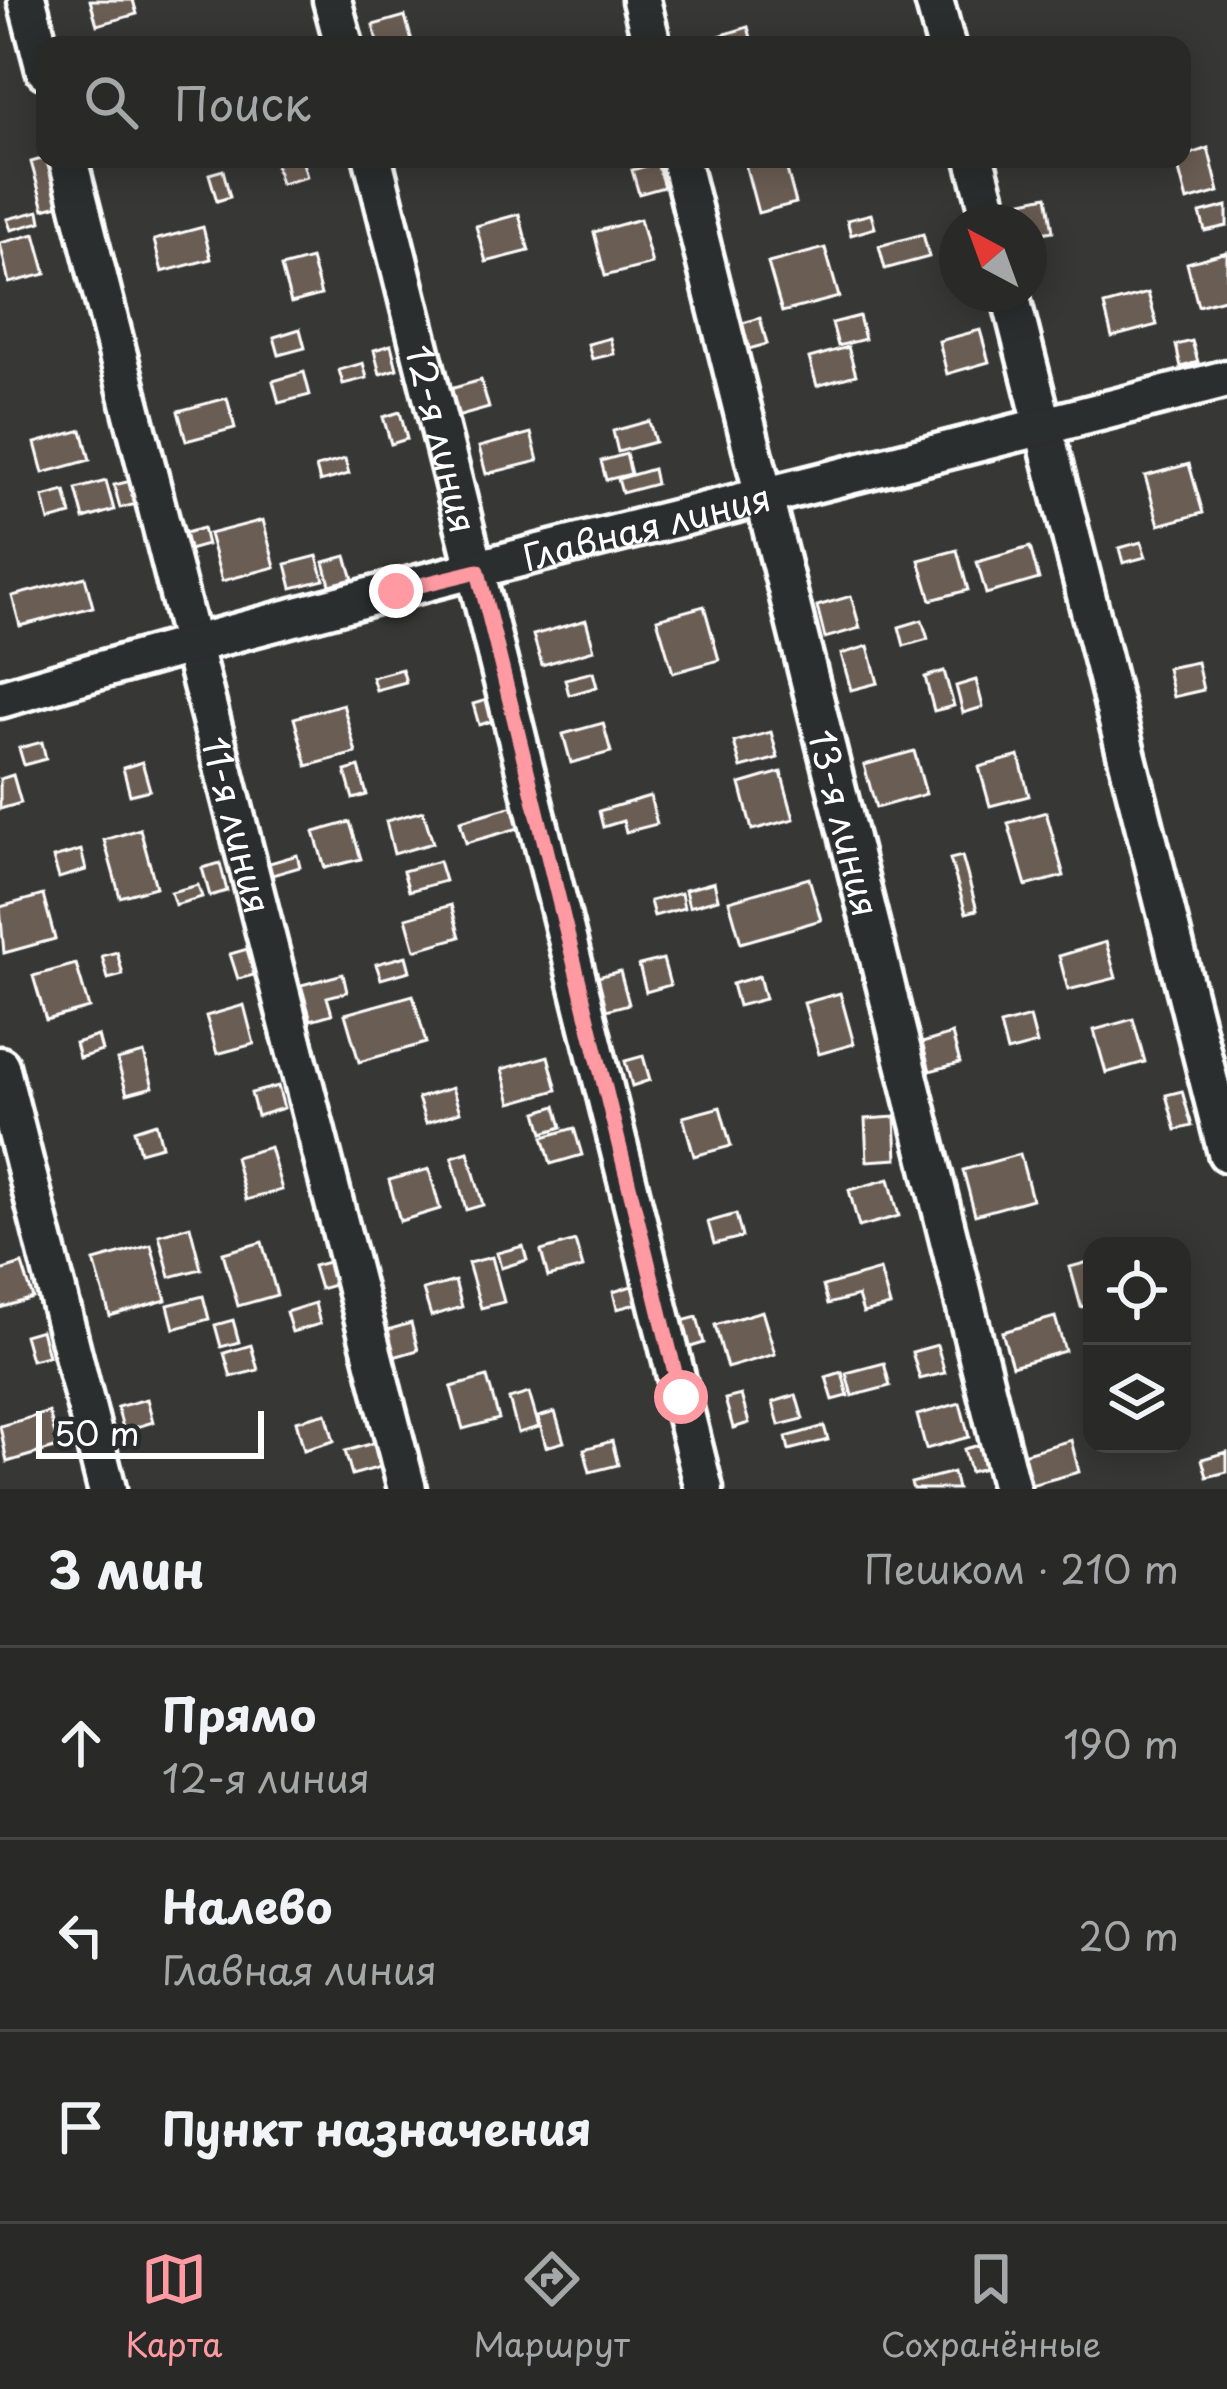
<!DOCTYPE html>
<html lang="ru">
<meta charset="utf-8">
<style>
:root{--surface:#292928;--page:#313130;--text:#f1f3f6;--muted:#a5a6a8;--line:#454545;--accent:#ff9aa2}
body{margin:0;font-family:"Playpen Sans",sans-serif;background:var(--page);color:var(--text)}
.controls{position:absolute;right:36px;bottom:36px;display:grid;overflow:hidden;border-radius:24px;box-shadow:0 6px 30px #0003}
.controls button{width:108px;height:108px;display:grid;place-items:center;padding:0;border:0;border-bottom:3px solid var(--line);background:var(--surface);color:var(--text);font:60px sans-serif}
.compass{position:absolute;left:939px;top:204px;width:108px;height:108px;border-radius:50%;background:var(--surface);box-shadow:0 6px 30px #0003;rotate:319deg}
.scale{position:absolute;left:36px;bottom:30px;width:228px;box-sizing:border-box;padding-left:12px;border:6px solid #fff;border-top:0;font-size:33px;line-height:42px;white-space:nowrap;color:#fff;-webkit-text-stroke:9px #2a2d2e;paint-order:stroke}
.stop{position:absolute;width:36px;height:36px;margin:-27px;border:9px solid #ff9aa2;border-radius:50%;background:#fff}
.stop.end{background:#ff9aa2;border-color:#fff;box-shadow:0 3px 12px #0008}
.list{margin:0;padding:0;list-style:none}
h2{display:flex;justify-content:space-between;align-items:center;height:156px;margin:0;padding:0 48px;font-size:51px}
h2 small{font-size:39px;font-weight:400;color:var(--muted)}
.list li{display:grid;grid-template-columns:78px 1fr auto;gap:36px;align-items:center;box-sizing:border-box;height:192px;padding:0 48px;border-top:3px solid var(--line)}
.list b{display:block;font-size:45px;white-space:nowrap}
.list p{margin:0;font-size:39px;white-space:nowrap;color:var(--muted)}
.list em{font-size:39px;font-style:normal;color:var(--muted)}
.icon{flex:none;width:66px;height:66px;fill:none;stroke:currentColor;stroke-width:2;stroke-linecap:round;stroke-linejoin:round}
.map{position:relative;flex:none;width:1227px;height:1489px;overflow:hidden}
.search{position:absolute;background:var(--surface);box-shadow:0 6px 30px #0003;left:36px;right:36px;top:36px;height:132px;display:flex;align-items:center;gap:30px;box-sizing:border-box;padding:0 42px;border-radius:24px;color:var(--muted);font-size:45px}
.sheet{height:732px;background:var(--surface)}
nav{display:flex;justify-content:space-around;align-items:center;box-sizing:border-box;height:168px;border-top:3px solid var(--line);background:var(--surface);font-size:33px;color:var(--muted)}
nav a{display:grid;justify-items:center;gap:6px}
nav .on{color:var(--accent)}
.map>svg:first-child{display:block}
.building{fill:#6b5d52;stroke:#fff;stroke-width:3}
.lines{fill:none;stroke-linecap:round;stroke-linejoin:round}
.minor-casing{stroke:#fff;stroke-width:45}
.minor{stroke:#2a2d2e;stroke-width:36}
.route{stroke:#ff9aa2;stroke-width:15}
.labels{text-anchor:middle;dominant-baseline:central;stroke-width:9;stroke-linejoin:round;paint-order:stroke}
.street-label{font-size:36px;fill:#fff;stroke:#2a2d2e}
</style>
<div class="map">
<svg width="1227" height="1489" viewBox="0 0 1227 1489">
<rect width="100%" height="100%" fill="#373735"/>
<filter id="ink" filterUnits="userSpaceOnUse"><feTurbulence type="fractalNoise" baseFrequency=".00833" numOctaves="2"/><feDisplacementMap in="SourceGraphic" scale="24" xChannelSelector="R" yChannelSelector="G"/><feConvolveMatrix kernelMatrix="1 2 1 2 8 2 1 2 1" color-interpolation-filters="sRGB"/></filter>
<g filter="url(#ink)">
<path class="building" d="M 90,0 L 133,0 L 137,14 L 97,25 Z
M 405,16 L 413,45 L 378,45 L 373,25 Z
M 748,27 L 753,45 L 721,45 L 719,36 Z
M 1208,148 L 1219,192 L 1187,201 L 1176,159 Z
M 45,158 L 51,159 L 63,204 L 44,209 L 31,162 Z
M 274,159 L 302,159 L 307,177 L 281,184 Z
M 764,159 L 784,159 L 796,203 L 758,213 L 745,164 Z
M 657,163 L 664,187 L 639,194 L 632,170 Z
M 223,170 L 230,197 L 217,201 L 209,174 Z
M 1047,196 L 1053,231 L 1029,235 L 1023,201 Z
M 1227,206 L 1227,226 L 1205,231 L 1200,213 Z
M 39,211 L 41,222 L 11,230 L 7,219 Z
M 519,214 L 529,251 L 486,262 L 476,226 Z
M 871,214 L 875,228 L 851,235 L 847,220 Z
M 640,219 L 652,264 L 605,276 L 594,232 Z
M 203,227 L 211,259 L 162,272 L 154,240 Z
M 35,234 L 46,274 L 9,283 L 0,243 Z
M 923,234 L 929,257 L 885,269 L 879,246 Z
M 825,248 L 839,297 L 782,312 L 768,263 Z
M 1227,252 L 1227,298 L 1198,306 L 1187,263 Z
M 311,259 L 321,295 L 291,303 L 281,267 Z
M 1148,293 L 1157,325 L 1112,337 L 1104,305 Z
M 859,316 L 865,339 L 838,346 L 832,323 Z
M 760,318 L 767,344 L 749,349 L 742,323 Z
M 300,329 L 305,348 L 279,355 L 274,337 Z
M 980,330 L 989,362 L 947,374 L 939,341 Z
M 610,338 L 614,354 L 592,359 L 588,344 Z
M 1192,341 L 1198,362 L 1181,367 L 1176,345 Z
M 391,345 L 397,369 L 380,374 L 374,350 Z
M 848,347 L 856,375 L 817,386 L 809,358 Z
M 363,363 L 367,378 L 343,384 L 339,370 Z
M 304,372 L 310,395 L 279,403 L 273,381 Z
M 481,380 L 489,408 L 457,417 L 450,389 Z
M 227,398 L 235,428 L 186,441 L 178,411 Z
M 400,412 L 407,439 L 391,444 L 383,417 Z
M 649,421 L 655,442 L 618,452 L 613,431 Z
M 82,430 L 90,460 L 43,473 L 35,443 Z
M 531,433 L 538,461 L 486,474 L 479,447 Z
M 626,454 L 631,474 L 606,480 L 601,461 Z
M 345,459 L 349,474 L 320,482 L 316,467 Z
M 1189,464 L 1203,513 L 1159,525 L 1145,476 Z
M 653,469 L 656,484 L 622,493 L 618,479 Z
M 139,479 L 145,502 L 120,508 L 114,485 Z
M 106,481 L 114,510 L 84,519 L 76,489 Z
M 65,491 L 71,515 L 49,521 L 43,497 Z
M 263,520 L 275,567 L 222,581 L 209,534 Z
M 203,528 L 207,545 L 182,552 L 178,535 Z
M 1141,542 L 1146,557 L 1123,563 L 1119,548 Z
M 1030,547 L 1039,579 L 986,594 L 977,562 Z
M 957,550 L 968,590 L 931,600 L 919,560 Z
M 317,556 L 324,580 L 292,588 L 286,564 Z
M 346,556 L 353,579 L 330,585 L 324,562 Z
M 85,577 L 93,607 L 20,626 L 12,596 Z
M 851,596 L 860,628 L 825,638 L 817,606 Z
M 704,606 L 719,660 L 673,673 L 657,619 Z
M 586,620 L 594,650 L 542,665 L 533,635 Z
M 922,620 L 928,639 L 904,646 L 899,627 Z
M 868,646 L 878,683 L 851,690 L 841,654 Z
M 1197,662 L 1203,690 L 1173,697 L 1167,668 Z
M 402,669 L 406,682 L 376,690 L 372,677 Z
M 944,671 L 954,706 L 934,711 L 925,677 Z
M 593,672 L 597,687 L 569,695 L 565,679 Z
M 976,680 L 983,707 L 963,713 L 956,686 Z
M 493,698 L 499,719 L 479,725 L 473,704 Z
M 343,704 L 356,753 L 307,766 L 294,718 Z
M 603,723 L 611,752 L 571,763 L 563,734 Z
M 771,732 L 778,758 L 741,768 L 734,742 Z
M 42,742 L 46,759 L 24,765 L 19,748 Z
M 914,751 L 926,794 L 876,808 L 864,765 Z
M 1019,756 L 1029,796 L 990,806 L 979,767 Z
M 142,762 L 150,790 L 130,795 L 123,768 Z
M 359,767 L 367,795 L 353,799 L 345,771 Z
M 781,772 L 794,819 L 752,830 L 740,784 Z
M 13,775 L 21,803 L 0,809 L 0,779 Z
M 650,796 L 657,824 L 626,832 L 623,821 L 603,827 L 599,811 Z
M 520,804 L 526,826 L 466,843 L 460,821 Z
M 423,811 L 433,843 L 394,854 L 386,821 Z
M 1046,812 L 1064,876 L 1026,886 L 1008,823 Z
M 350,822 L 361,859 L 325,868 L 314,832 Z
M 140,829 L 156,887 L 120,897 L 104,840 Z
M 81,850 L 86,870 L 59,878 L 53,858 Z
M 297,855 L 300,867 L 269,876 L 266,864 Z
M 962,856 L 977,910 L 966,913 L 950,859 Z
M 439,861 L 445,881 L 409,891 L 403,871 Z
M 220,863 L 227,891 L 210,896 L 202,868 Z
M 809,878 L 821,920 L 741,943 L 729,901 Z
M 714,882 L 718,899 L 689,907 L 685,890 Z
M 198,885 L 202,897 L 175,905 L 171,892 Z
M 681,893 L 684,908 L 654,916 L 650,901 Z
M 43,895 L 55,939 L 4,953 L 0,907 Z
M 451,905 L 460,937 L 415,950 L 406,918 Z
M 1106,942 L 1116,978 L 1068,990 L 1059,956 Z
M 247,949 L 254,975 L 238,979 L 230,954 Z
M 117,952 L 123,975 L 108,979 L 102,956 Z
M 406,956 L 410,971 L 381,979 L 376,964 Z
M 663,959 L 670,985 L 646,992 L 639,965 Z
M 76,964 L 89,1008 L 46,1020 L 33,976 Z
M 620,971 L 629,1004 L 599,1012 L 590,979 Z
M 343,974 L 347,992 L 327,997 L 332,1014 L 311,1020 L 301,985 Z
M 759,976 L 765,999 L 738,1006 L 732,984 Z
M 840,993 L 854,1044 L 819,1054 L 804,1003 Z
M 413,995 L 426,1043 L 359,1062 L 345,1014 Z
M 244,1005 L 254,1044 L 217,1054 L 206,1016 Z
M 1030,1017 L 1037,1044 L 1007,1052 L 1000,1025 Z
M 1133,1019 L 1145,1062 L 1106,1073 L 1094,1030 Z
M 952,1034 L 960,1063 L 930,1071 L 922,1043 Z
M 98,1036 L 102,1051 L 79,1058 L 75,1043 Z
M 144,1053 L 153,1087 L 127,1094 L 117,1060 Z
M 548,1056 L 557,1090 L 511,1103 L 502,1069 Z
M 643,1056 L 650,1080 L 632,1086 L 625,1061 Z
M 278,1086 L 284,1108 L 257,1116 L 251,1093 Z
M 452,1088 L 460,1112 L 426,1123 L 418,1098 Z
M 1182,1091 L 1192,1126 L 1176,1130 L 1166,1095 Z
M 556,1106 L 562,1127 L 543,1133 L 537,1112 Z
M 720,1107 L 731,1146 L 694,1156 L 683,1117 Z
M 895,1117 L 897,1159 L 867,1161 L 865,1119 Z
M 156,1123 L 162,1146 L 140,1152 L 134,1130 Z
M 574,1128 L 582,1155 L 551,1164 L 543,1137 Z
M 270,1147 L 282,1190 L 246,1200 L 235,1157 Z
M 468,1152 L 483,1205 L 466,1210 L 452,1157 Z
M 1020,1154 L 1032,1199 L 975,1215 L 963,1170 Z
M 429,1169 L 440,1209 L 400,1221 L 389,1180 Z
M 889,1179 L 899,1216 L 859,1227 L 849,1190 Z
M 736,1214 L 742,1237 L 714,1244 L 708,1222 Z
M 190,1226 L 201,1269 L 170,1277 L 159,1235 Z
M 575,1241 L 583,1268 L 548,1277 L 541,1251 Z
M 262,1242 L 277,1295 L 238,1306 L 223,1253 Z
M 151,1245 L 166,1300 L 110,1316 L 94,1261 Z
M 523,1246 L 527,1260 L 501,1268 L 497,1253 Z
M 492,1257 L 504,1302 L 481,1308 L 468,1263 Z
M 335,1260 L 341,1283 L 320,1289 L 313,1266 Z
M 1092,1261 L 1092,1304 L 1081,1307 L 1070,1267 Z
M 22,1264 L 33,1298 L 0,1308 L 0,1271 Z
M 880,1270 L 890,1306 L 863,1313 L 858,1296 L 828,1304 L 823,1286 Z
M 455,1281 L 462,1307 L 431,1316 L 423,1290 Z
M 635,1285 L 640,1303 L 617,1309 L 613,1292 Z
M 203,1296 L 209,1319 L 174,1329 L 168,1305 Z
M 315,1303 L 320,1324 L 292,1332 L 286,1312 Z
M 762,1311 L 775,1354 L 727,1368 L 715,1325 Z
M 697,1317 L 704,1343 L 681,1350 L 674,1323 Z
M 1055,1317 L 1065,1351 L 1012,1366 L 1002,1332 Z
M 233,1320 L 239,1342 L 221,1347 L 215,1325 Z
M 411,1323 L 418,1350 L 394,1357 L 387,1330 Z
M 41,1330 L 48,1356 L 31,1360 L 24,1335 Z
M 251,1345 L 258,1370 L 231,1377 L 224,1353 Z
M 937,1345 L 945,1373 L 920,1379 L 912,1352 Z
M 884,1363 L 890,1386 L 852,1396 L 846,1373 Z
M 842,1372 L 848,1396 L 833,1400 L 826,1377 Z
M 487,1377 L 499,1419 L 463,1429 L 451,1387 Z
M 529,1393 L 539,1427 L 518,1433 L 509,1399 Z
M 741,1395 L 749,1423 L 733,1428 L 725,1399 Z
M 796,1395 L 803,1419 L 779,1425 L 773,1402 Z
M 147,1399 L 153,1422 L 124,1431 L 117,1407 Z
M 960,1403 L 969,1437 L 926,1449 L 917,1415 Z
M 49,1412 L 58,1447 L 7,1462 L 0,1426 Z
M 555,1412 L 564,1442 L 546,1447 L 538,1417 Z
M 326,1413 L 334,1441 L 304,1450 L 296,1421 Z
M 824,1426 L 828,1440 L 789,1450 L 786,1437 Z
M 1071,1440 L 1079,1472 L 1031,1485 L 1022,1454 Z
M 612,1441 L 618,1465 L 590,1472 L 584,1449 Z
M 377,1442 L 384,1466 L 352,1475 L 345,1451 Z
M 979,1445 L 985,1468 L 970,1472 L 964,1449 Z
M 1227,1452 L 1227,1472 L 1207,1477 L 1202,1459 Z
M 953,1472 L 957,1489 L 913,1489 L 911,1483 Z"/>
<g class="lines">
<defs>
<g id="minor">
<path d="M 27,0 L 45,70"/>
<path d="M 332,0 L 344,45"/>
<path d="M 641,0 L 652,45"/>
<path d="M 934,0 L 946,45"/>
<path id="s1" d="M 68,159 L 407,1489"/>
<path id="s2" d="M 373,159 L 704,1489"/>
<path id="s3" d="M 680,159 L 1011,1489"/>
<path d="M 975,159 L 992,222"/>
<path d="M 1010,294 L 1227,1153"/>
<path id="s4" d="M 0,699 C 406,580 818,486 1227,379"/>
<path d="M 0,1066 L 107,1489"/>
</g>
</defs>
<use href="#minor" class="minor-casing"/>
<use href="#minor" class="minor"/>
</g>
</g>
<g class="lines" filter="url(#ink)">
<path class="route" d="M 396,591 L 478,571 L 681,1397"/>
</g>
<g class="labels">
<g class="street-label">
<text stroke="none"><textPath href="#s2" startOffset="288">12-я линия</textPath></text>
<text stroke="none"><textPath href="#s4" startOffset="669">Главная линия</textPath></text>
<text stroke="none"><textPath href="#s1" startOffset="687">11-я линия</textPath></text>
<text stroke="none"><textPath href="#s3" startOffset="684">13-я линия</textPath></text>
</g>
</g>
</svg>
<div class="controls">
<button><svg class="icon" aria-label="locate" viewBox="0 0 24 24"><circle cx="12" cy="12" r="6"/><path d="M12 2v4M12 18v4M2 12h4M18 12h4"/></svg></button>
<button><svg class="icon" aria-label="layers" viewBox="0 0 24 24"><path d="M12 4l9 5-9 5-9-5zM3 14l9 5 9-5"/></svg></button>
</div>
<svg class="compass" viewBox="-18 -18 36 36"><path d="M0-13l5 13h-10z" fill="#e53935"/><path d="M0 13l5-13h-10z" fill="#a5a6a8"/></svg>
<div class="scale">50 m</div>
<div class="stop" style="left:681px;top:1397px"></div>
<div class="stop end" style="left:396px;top:591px"></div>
<div class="search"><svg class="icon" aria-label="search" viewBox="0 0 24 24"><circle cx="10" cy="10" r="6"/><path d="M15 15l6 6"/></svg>Поиск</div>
</div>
<section class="sheet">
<h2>3 мин<small>Пешком · 210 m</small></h2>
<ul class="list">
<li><svg class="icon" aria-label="ahead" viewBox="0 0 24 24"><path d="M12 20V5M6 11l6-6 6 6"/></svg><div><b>Прямо</b><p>12-я линия</p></div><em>190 m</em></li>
<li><svg class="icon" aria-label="left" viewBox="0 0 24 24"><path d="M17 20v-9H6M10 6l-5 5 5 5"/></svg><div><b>Налево</b><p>Главная линия</p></div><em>20 m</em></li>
<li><svg class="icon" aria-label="arrive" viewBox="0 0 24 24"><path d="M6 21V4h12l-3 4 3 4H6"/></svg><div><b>Пункт назначения</b></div></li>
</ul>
</section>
<nav>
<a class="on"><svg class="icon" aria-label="map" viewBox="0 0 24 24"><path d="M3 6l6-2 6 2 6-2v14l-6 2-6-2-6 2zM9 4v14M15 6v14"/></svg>Карта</a>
<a><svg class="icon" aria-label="directions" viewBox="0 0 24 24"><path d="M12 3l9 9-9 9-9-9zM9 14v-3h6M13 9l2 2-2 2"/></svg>Маршрут</a>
<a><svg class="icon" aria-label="saved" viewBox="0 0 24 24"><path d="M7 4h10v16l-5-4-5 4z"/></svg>Сохранённые</a>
</nav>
